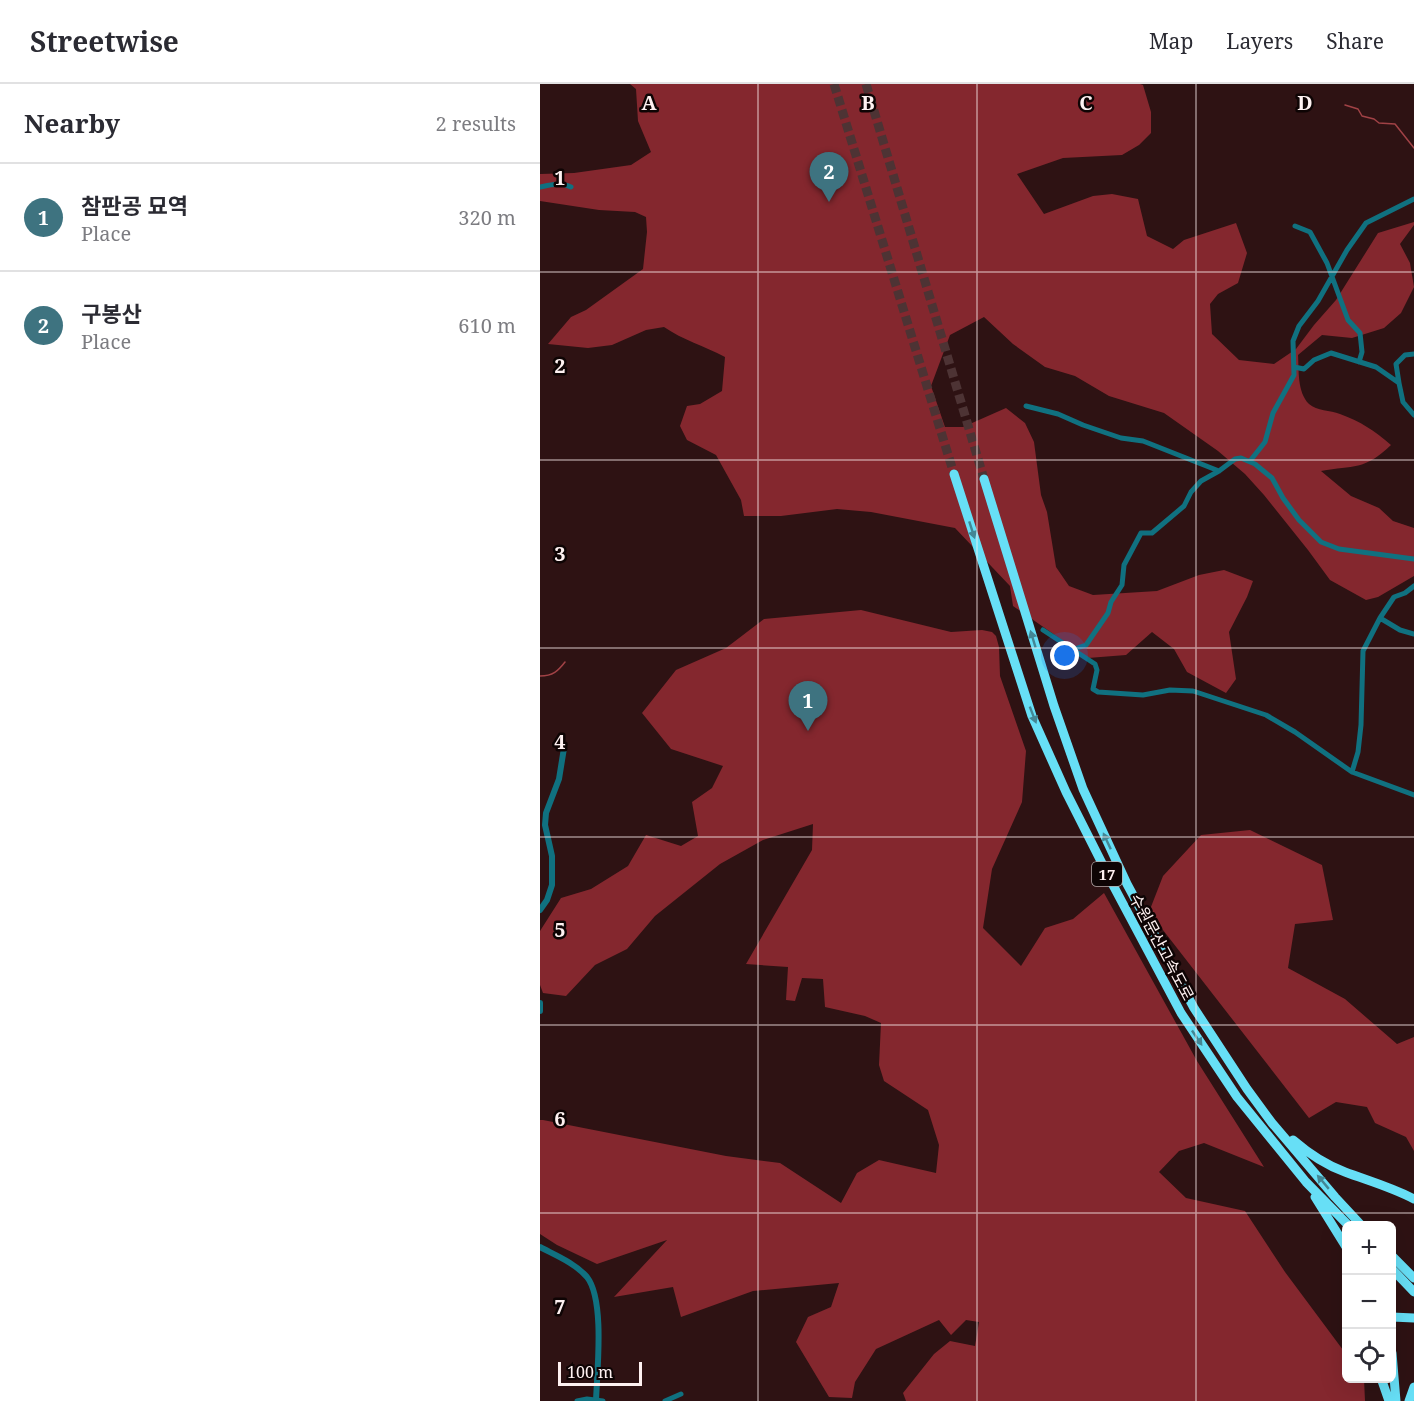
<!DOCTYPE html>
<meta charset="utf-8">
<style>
:root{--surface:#fff;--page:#f2f2f3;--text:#2b2b33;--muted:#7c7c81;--line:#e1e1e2;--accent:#3e7380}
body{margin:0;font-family:"Noto Serif","Noto Sans KR",serif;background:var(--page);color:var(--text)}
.controls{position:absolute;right:18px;bottom:18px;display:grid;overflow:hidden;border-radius:9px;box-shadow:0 6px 24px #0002}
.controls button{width:54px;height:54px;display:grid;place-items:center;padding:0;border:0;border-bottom:2px solid var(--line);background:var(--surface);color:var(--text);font:30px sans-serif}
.scale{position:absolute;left:18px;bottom:15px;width:84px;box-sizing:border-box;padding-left:6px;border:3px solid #fef1f1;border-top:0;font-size:16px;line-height:21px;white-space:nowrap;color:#fef1f1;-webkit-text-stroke:4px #0e0404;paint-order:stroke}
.you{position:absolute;left:525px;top:572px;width:21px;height:21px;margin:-15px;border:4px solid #fff;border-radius:50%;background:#1a73e8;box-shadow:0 0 0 9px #1a73e833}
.badge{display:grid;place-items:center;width:39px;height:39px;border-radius:50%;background:var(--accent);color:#fff;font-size:20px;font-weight:700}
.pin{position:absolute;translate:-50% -50px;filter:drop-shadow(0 2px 3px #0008)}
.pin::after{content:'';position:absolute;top:32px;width:21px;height:18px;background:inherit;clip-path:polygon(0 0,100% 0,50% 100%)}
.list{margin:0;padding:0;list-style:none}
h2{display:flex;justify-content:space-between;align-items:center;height:78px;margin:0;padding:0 24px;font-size:26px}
h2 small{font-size:20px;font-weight:400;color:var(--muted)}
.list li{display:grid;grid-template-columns:39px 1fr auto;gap:18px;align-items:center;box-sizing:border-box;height:108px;padding:0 24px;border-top:2px solid var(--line)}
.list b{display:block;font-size:22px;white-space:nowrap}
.list p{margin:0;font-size:20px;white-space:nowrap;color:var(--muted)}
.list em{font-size:20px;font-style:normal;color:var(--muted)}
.icon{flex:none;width:33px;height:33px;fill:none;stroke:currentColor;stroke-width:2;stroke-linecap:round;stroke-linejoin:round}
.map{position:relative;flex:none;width:874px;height:1317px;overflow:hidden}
header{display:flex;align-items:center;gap:36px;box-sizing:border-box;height:84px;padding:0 30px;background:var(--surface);border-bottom:2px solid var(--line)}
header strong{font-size:28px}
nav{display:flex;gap:33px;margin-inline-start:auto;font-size:21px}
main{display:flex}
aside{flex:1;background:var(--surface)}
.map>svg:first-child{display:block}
.forest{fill:#84272e}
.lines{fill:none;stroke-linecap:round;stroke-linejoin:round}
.stream{stroke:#a14246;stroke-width:1.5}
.motorway-tunnel{stroke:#4d3334;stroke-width:9;stroke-dasharray:9 4.5;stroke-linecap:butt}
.minor{stroke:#107180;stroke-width:5}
.tertiary{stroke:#107180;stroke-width:6}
.motorway{stroke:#67dff6;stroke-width:9}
.oneway{fill:#438795}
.grid{fill:none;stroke:#fef1f1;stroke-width:1.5;stroke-opacity:0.55}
.labels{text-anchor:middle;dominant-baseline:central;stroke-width:5;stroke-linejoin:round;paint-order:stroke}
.shield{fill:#0e0404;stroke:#b6aaaa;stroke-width:1.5}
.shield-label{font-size:15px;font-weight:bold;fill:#fef1f1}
.street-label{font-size:16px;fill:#fef1f1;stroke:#0e0404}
.grid-label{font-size:20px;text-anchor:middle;font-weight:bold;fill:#fef1f1;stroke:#0e0404;stroke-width:5;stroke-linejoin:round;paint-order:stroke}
</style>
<header>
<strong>Streetwise</strong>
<nav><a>Map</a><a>Layers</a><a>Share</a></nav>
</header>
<main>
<aside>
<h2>Nearby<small>2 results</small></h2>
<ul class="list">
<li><span class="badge">1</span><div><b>참판공 묘역</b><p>Place</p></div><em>320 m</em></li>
<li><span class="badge">2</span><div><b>구봉산</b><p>Place</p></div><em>610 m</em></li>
</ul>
</aside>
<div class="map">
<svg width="874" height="1317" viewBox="0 0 874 1317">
<rect width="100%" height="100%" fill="#2e1213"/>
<path class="forest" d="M 90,0 L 600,0 L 603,1 L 611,28 L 611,49 L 599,61 L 582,71 L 523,74 L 477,90 L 504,130 L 553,112 L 572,110 L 598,115 L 607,152 L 633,165 L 644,156 L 696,139 L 707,169 L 698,199 L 678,210 L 670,220 L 672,250 L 699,276 L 734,280 L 756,265 L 774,241 L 796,216 L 838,149 L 874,138 L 874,141 L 860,160 L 870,179 L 874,203 L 861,229 L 844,244 L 812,254 L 782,251 L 758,271 C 759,286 757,308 769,320 C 777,327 790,326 800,330 C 821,338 834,346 851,361 C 824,387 814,381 781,387 L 811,412 L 839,424 L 853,437 L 874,444 L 874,492 L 838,513 L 826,516 L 790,496 L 768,466 L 724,411 L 705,390 L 678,367 L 624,329 L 569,312 L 535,292 L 505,283 L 473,260 L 444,233 L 410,251 L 391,302 L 405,343 L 423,343 L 466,324 L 485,339 L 494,358 L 501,411 L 507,428 L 516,483 L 529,502 L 553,511 L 617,507 L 659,491 L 684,486 L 713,497 L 707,513 L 689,548 L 696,595 L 686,609 L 647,588 L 634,565 L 612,548 L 586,571 L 548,574 L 473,522 L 470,502 L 415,444 L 331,428 L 297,425 L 241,432 L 204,432 L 201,416 L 176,371 L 147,356 L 140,342 L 147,322 L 160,320 L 182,307 L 185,273 C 164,262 143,256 124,243 L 106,246 L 72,261 L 48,264 L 8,260 L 31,233 L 46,226 L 103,185 L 107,148 L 106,133 L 95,128 L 59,126 L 0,117 L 0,90 L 34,89 L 91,81 L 111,68 L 98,37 L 96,5 Z
M 321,526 L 411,548 L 442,546 L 452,548 L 456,552 L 459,563 L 460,592 L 486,667 L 482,718 L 452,785 L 443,844 L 481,882 L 505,844 L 533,835 L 564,809 L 657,977 L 724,1083 L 664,1059 L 639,1067 L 619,1088 L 646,1114 L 705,1127 L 745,1188 L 806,1270 L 806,1294 L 824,1295 L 825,1317 L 366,1317 L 363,1309 L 394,1270 L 410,1257 L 435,1262 L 439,1238 L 426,1236 L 411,1251 L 399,1236 L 336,1265 L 315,1298 L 312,1314 L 289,1313 L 256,1258 L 268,1233 L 291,1223 L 299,1199 L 213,1207 L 141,1233 L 133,1203 L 74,1213 L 127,1156 L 57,1180 L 17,1161 L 0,1150 L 0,1036 L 3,1036 L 186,1072 L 240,1079 L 301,1119 L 317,1089 L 339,1076 L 396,1089 L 399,1061 L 388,1026 L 344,997 L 339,981 L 341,939 L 325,932 L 285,923 L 283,895 L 262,894 L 255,917 L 246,916 L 248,883 L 206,880 L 272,766 L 273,740 L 223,756 L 180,780 L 115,832 L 87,865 L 55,881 L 26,912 L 3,909 L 0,901 L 0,847 L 21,814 L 51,805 L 88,782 L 106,751 L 141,762 L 158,752 L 152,718 L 172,704 L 183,682 L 131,665 L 102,629 L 136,586 L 186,564 L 224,535 Z
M 710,746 L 782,781 L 793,836 L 755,840 L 748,884 L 805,915 L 857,960 L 874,953 L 874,1067 L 866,1053 L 835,1039 L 827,1023 L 796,1018 L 769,1034 L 609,828 L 623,792 L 661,751 Z"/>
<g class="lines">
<path class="stream" d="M 805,21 L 818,25 L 822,32 L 834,35 L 839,39 L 855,40 L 874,64
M 0,592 C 13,592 18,587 25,578"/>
<path class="motorway-tunnel" d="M 294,0 L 414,390
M 326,0 L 444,395"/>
<path class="minor" d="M 0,103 C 10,101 21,98 31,103
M 755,142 L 770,148 L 787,179 L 808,236 L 820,249 L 822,268 L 819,278
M 754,283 L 764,285 L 774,276 L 791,269 L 836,283 L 859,299 L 856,280 L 865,271 L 874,270
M 859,299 L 863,318 L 874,331
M 486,322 L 518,330 L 543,341 L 581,354 L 603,357 L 679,387
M 710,377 L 725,358 L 733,329 L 754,291 L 753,257 L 759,242 L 778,217 L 807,166 L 826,139 L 874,115
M 874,502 L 865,509 L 854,513 L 840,534 L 860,546 L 874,550
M 503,546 L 555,580 L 557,586 L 553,605 L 558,608 L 603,611 L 630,606 L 653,607 L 726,631 L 755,648 L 812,688 L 874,711
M 532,566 L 546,561 L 568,529 L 571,518 L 582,501 L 584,481 L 601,449 L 612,449 L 644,422 L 651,408 L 661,397 L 679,387 L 695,375 L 701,374 L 715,380 L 732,394 L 743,414 L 759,436 L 781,458 L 799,465 L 874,475
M 812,688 L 818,668 L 821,641 L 823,567 L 840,534
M 37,1317 L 47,1315 L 63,1317
M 125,1317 L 141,1310"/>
<path class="tertiary" d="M 0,826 L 7,816 L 12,801 L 12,772 L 5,741 L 6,729 L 19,695 L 24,664
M 0,919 L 0,927
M 0,1163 C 15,1171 35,1179 47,1193 C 65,1216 57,1287 56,1317"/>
<path class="motorway" d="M 414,390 L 492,632 L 526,708 L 574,803 L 641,929 L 697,1013 L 766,1098 L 809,1142
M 444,395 L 514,622 L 543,705 L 587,800 L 654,924 L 707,1005 L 732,1039 L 795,1113 L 822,1142
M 753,1056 C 768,1069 786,1081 805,1088 C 829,1097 851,1103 874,1115
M 775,1113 L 806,1163
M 852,1172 L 874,1194
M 852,1185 L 874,1208
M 852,1233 L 874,1234
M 852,1269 L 856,1317
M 841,1294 L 849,1317
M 869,1317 L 874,1303"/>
</g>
<defs><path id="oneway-solid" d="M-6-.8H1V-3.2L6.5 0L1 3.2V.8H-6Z" transform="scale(1.5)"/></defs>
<g class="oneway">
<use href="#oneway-solid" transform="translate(432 446) rotate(72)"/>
<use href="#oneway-solid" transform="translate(493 555) rotate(-107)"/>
<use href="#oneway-solid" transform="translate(493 631) rotate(69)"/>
<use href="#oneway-solid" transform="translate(567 757) rotate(-115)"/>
<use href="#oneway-solid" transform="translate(657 954) rotate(56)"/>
<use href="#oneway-solid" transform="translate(783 1098) rotate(-130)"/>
</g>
<path class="grid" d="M 218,0 L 218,1317M 437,0 L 437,1317M 656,0 L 656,1317M 0,188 L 874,188M 0,376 L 874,376M 0,564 L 874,564M 0,753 L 874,753M 0,941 L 874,941M 0,1129 L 874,1129"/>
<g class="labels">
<rect class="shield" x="552" y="778" width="30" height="24" rx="4.5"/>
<g class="shield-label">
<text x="567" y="790">17</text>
</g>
<g class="street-label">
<text transform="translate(622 863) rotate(62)">수원문산고속도로</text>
</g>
</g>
<g class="grid-label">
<text x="109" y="26">A</text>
<text x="328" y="26">B</text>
<text x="546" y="26">C</text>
<text x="765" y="26">D</text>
<text x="20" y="101">1</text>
<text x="20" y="289">2</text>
<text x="20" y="477">3</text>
<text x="20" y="665">4</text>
<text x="20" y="853">5</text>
<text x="20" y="1042">6</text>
<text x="20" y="1230">7</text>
</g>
</svg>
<div class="controls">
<button>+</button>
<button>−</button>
<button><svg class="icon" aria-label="locate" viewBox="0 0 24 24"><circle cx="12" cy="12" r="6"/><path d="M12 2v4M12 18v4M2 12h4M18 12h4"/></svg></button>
</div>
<div class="scale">100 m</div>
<div class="you"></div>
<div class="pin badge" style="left:268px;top:647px">1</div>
<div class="pin badge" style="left:289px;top:118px">2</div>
</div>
</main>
